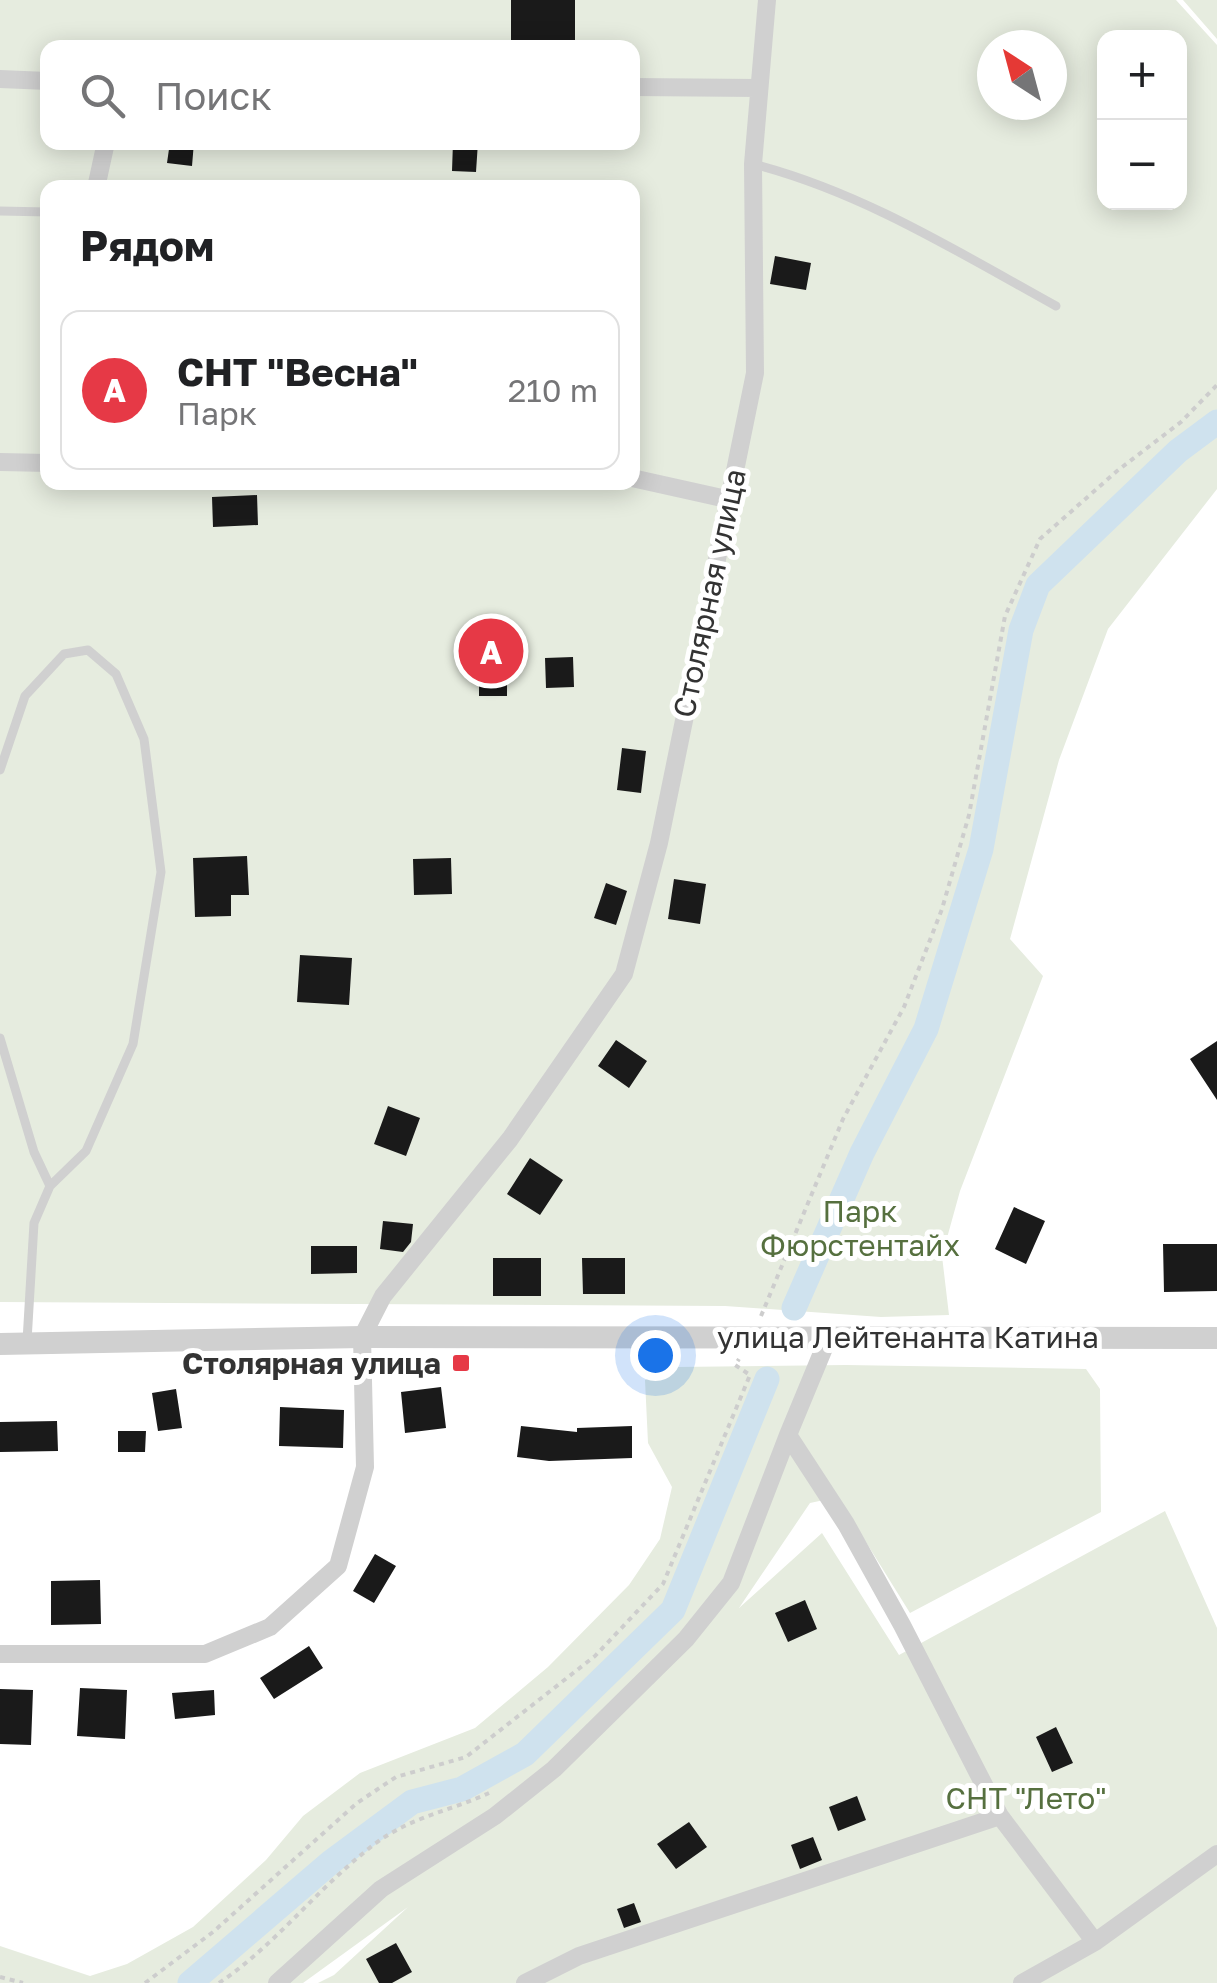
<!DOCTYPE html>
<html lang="ru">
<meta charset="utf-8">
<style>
:root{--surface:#fff;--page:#f6f6f6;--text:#202124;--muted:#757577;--line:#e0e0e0;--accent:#e63946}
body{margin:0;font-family:"Golos Text",sans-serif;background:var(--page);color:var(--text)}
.controls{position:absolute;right:30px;top:30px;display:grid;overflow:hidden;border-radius:20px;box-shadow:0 5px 25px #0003}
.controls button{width:90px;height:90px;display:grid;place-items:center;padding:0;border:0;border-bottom:2px solid var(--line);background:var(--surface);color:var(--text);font:50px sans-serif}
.compass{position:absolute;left:977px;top:30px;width:90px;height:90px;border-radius:50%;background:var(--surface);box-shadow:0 5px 25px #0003;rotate:324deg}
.you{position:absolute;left:655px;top:1355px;width:35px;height:35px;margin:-25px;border:8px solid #fff;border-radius:50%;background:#1a73e8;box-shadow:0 0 0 15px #1a73e833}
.badge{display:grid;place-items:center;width:65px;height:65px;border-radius:50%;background:var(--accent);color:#fff;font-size:32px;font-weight:700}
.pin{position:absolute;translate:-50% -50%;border:5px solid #fff;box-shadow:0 2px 10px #0006}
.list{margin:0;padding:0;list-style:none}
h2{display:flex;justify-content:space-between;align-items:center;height:130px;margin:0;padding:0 40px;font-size:42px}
h2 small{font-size:32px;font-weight:400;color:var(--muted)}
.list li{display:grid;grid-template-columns:65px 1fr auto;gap:30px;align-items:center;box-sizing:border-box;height:160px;margin:0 20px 20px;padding:0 20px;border:2px solid var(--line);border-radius:20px}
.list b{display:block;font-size:38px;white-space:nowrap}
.list p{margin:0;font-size:32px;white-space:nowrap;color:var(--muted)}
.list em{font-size:32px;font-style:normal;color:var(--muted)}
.icon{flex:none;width:55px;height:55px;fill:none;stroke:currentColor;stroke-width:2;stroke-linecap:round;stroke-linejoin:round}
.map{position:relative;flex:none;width:1217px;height:1983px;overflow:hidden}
.search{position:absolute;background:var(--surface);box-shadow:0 5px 25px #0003;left:40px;top:40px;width:600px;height:110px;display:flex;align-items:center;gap:25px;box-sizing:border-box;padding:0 35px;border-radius:20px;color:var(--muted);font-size:38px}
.panel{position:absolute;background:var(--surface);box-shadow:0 5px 25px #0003;left:40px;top:180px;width:600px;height:310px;border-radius:20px}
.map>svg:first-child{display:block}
.green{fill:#e6ecdf;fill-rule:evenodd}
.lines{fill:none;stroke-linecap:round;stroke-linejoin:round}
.canal{stroke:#cfe2ee;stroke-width:25}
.building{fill:#1a1a1a}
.path{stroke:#cdcdcd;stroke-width:4;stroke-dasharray:5 5;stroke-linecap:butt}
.service{stroke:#d0d0d0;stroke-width:9}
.minor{stroke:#d0d0d0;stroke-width:18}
.tertiary{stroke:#d0d0d0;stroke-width:22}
.poi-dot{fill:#e63946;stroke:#fff;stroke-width:4}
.labels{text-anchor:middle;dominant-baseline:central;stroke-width:10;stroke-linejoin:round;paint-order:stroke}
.street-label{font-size:30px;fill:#333;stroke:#fff}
.park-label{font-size:30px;fill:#56703f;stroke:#fff}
.poi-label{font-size:30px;font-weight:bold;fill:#333;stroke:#fff;text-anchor:end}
</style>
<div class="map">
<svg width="1217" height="1983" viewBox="0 0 1217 1983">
<rect width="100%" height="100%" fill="#fff"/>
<path class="green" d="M 0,0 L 1176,0 L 1217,45 L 1217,489 L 1108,629 L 1059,760 L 1010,939 L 1043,976 L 960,1191 L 942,1256 L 949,1315 L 881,1317 L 725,1306 L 0,1302 ZM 1104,38 L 1180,38 L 1180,202 L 1104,202 ZM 992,45 L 1052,45 L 1052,105 L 992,105 ZM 48,48 L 632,48 L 632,142 L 48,142 ZM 48,188 L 632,188 L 632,482 L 48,482 Z
M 1183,0 L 1217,0 L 1217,39 Z
M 846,1365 L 1086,1369 L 1100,1389 L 1101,1512 L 910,1613 L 838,1497 L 810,1503 L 739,1608 L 822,1533 L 899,1655 L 1165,1511 L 1217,1628 L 1217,1983 L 318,1983 L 334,1975 L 408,1907 L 303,1983 L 0,1983 L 0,1946 L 90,1976 L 127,1964 L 193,1927 L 266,1860 L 303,1816 L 360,1773 L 475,1728 L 548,1667 L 629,1585 L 660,1539 L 672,1487 L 648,1443 L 645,1380 L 676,1367 Z"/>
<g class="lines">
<path class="canal" d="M 794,1308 L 862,1153 L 926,1029 L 981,849 L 1021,630 L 1038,585 L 1178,451 L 1217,422
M 190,1983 L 331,1862 L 412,1802 L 462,1789 L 525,1754 L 673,1610 L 767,1379"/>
</g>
<path class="building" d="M 511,0 L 575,0 L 575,48 L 511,48 Z
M 170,142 L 194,142 L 192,166 L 167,163 Z
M 453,142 L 478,142 L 476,172 L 452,171 Z
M 775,256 L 811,263 L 806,290 L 770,284 Z
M 257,495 L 258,525 L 213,527 L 212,497 Z
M 573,657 L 574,687 L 546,688 L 545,658 Z
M 479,669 L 507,669 L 507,696 L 479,696 Z
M 622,748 L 646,751 L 641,793 L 617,790 Z
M 247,856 L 249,895 L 231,895 L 231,916 L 195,917 L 193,858 Z
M 451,858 L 452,894 L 414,895 L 413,859 Z
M 674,879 L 706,884 L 700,924 L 668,919 Z
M 606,883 L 627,891 L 616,925 L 594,918 Z
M 300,955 L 352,958 L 349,1005 L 297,1002 Z
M 616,1040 L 647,1061 L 629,1088 L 598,1066 Z
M 1217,1041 L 1217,1100 L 1190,1059 Z
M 388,1106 L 420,1118 L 406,1156 L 374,1144 Z
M 530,1158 L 563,1180 L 540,1215 L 507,1194 Z
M 1014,1207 L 1045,1221 L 1026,1264 L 995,1249 Z
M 383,1221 L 413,1224 L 411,1242 L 403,1252 L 380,1249 Z
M 1163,1244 L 1217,1244 L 1217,1291 L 1164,1292 Z
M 311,1246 L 357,1246 L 357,1273 L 311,1274 Z
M 493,1258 L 541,1258 L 541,1296 L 493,1296 Z
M 582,1258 L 625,1258 L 625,1294 L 583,1294 Z
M 441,1387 L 446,1428 L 405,1433 L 401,1392 Z
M 176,1389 L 182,1428 L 158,1431 L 152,1393 Z
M 280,1407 L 344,1410 L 343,1448 L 279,1446 Z
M 57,1421 L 58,1451 L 0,1452 L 0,1422 Z
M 521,1426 L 577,1432 L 577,1428 L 632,1426 L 632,1458 L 549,1461 L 517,1457 Z
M 118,1431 L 146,1431 L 145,1452 L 118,1452 Z
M 375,1554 L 396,1566 L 374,1603 L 353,1591 Z
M 100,1580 L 101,1624 L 51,1625 L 51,1581 Z
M 805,1600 L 817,1629 L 788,1642 L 775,1613 Z
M 309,1646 L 323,1668 L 274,1699 L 260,1678 Z
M 80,1688 L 127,1690 L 125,1739 L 77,1736 Z
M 0,1689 L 33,1690 L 31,1745 L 0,1744 Z
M 214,1690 L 215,1715 L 175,1719 L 172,1693 Z
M 1056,1727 L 1073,1763 L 1052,1772 L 1036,1737 Z
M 857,1796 L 866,1820 L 838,1831 L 829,1807 Z
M 689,1822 L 707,1847 L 676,1869 L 657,1844 Z
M 813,1837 L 822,1860 L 800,1869 L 791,1845 Z
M 634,1903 L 641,1922 L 624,1928 L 617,1909 Z
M 396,1943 L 412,1972 L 392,1983 L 379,1983 L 366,1959 Z"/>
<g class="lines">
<path class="path" d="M 761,1316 L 843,1119 L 904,1007 L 942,909 L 969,815 L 1005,616 L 1040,539 L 1117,471 L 1181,422 L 1217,385
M 0,1977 L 23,1983
M 145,1983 L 213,1932 L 357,1803 L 396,1777 L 466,1757 L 595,1656 L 663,1584 L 750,1375 L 735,1365 L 739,1359
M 219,1983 C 277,1944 319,1886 376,1843 C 411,1817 450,1811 489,1793"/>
<path class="service" d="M 753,164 C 862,192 958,252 1056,306
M 0,211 L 48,212
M 0,770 L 25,696 L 64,654 L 88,650 L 116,674 L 144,739 L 161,872 L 133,1044 L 86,1151 L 50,1186 L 34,1223 L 27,1341
M 0,1038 L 34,1152 L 50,1186"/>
<path class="minor" d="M 0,79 L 48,81
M 632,87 L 758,88
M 96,188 L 106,142
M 0,462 L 48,463
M 632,478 L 731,500
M 829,1336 L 788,1435 L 846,1524 L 902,1625 L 1000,1816 L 1095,1942
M 0,1654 L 205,1654 L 270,1627 L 338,1566 L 365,1467 L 362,1337 L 383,1296 L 510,1139 L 624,974 L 659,843 L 755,373 L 753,164 L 767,0
M 277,1983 L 381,1889 L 495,1816 L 554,1769 L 686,1639 L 731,1583 L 788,1435
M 525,1983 L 579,1956 L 1000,1816
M 1022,1983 L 1095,1942 L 1217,1854"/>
<path class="tertiary" d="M 0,1344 L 362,1337 L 1217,1338"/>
</g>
<rect class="poi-dot" x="451" y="1353" width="20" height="20" rx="5"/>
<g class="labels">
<g class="street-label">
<text transform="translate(709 593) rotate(-78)">Столярная улица</text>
<text x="908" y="1337">улица Лейтенанта Катина</text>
</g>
<g class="park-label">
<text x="860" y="1211">Парк<tspan x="860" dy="34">Фюрстентайх</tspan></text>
<text x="1026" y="1798">СНТ "Лето"</text>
</g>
<g class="poi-label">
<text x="441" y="1363">Столярная улица</text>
</g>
</g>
</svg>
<div class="controls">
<button>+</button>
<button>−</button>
</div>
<svg class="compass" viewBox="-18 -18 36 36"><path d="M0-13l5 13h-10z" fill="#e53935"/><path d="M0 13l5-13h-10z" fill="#757577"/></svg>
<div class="you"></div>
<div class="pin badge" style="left:491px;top:651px">A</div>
<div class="search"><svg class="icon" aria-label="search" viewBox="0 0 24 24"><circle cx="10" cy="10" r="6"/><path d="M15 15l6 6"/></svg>Поиск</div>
<section class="panel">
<h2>Рядом<small></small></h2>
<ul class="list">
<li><span class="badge">A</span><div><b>СНТ &quot;Весна&quot;</b><p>Парк</p></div><em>210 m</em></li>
</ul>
</section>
</div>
